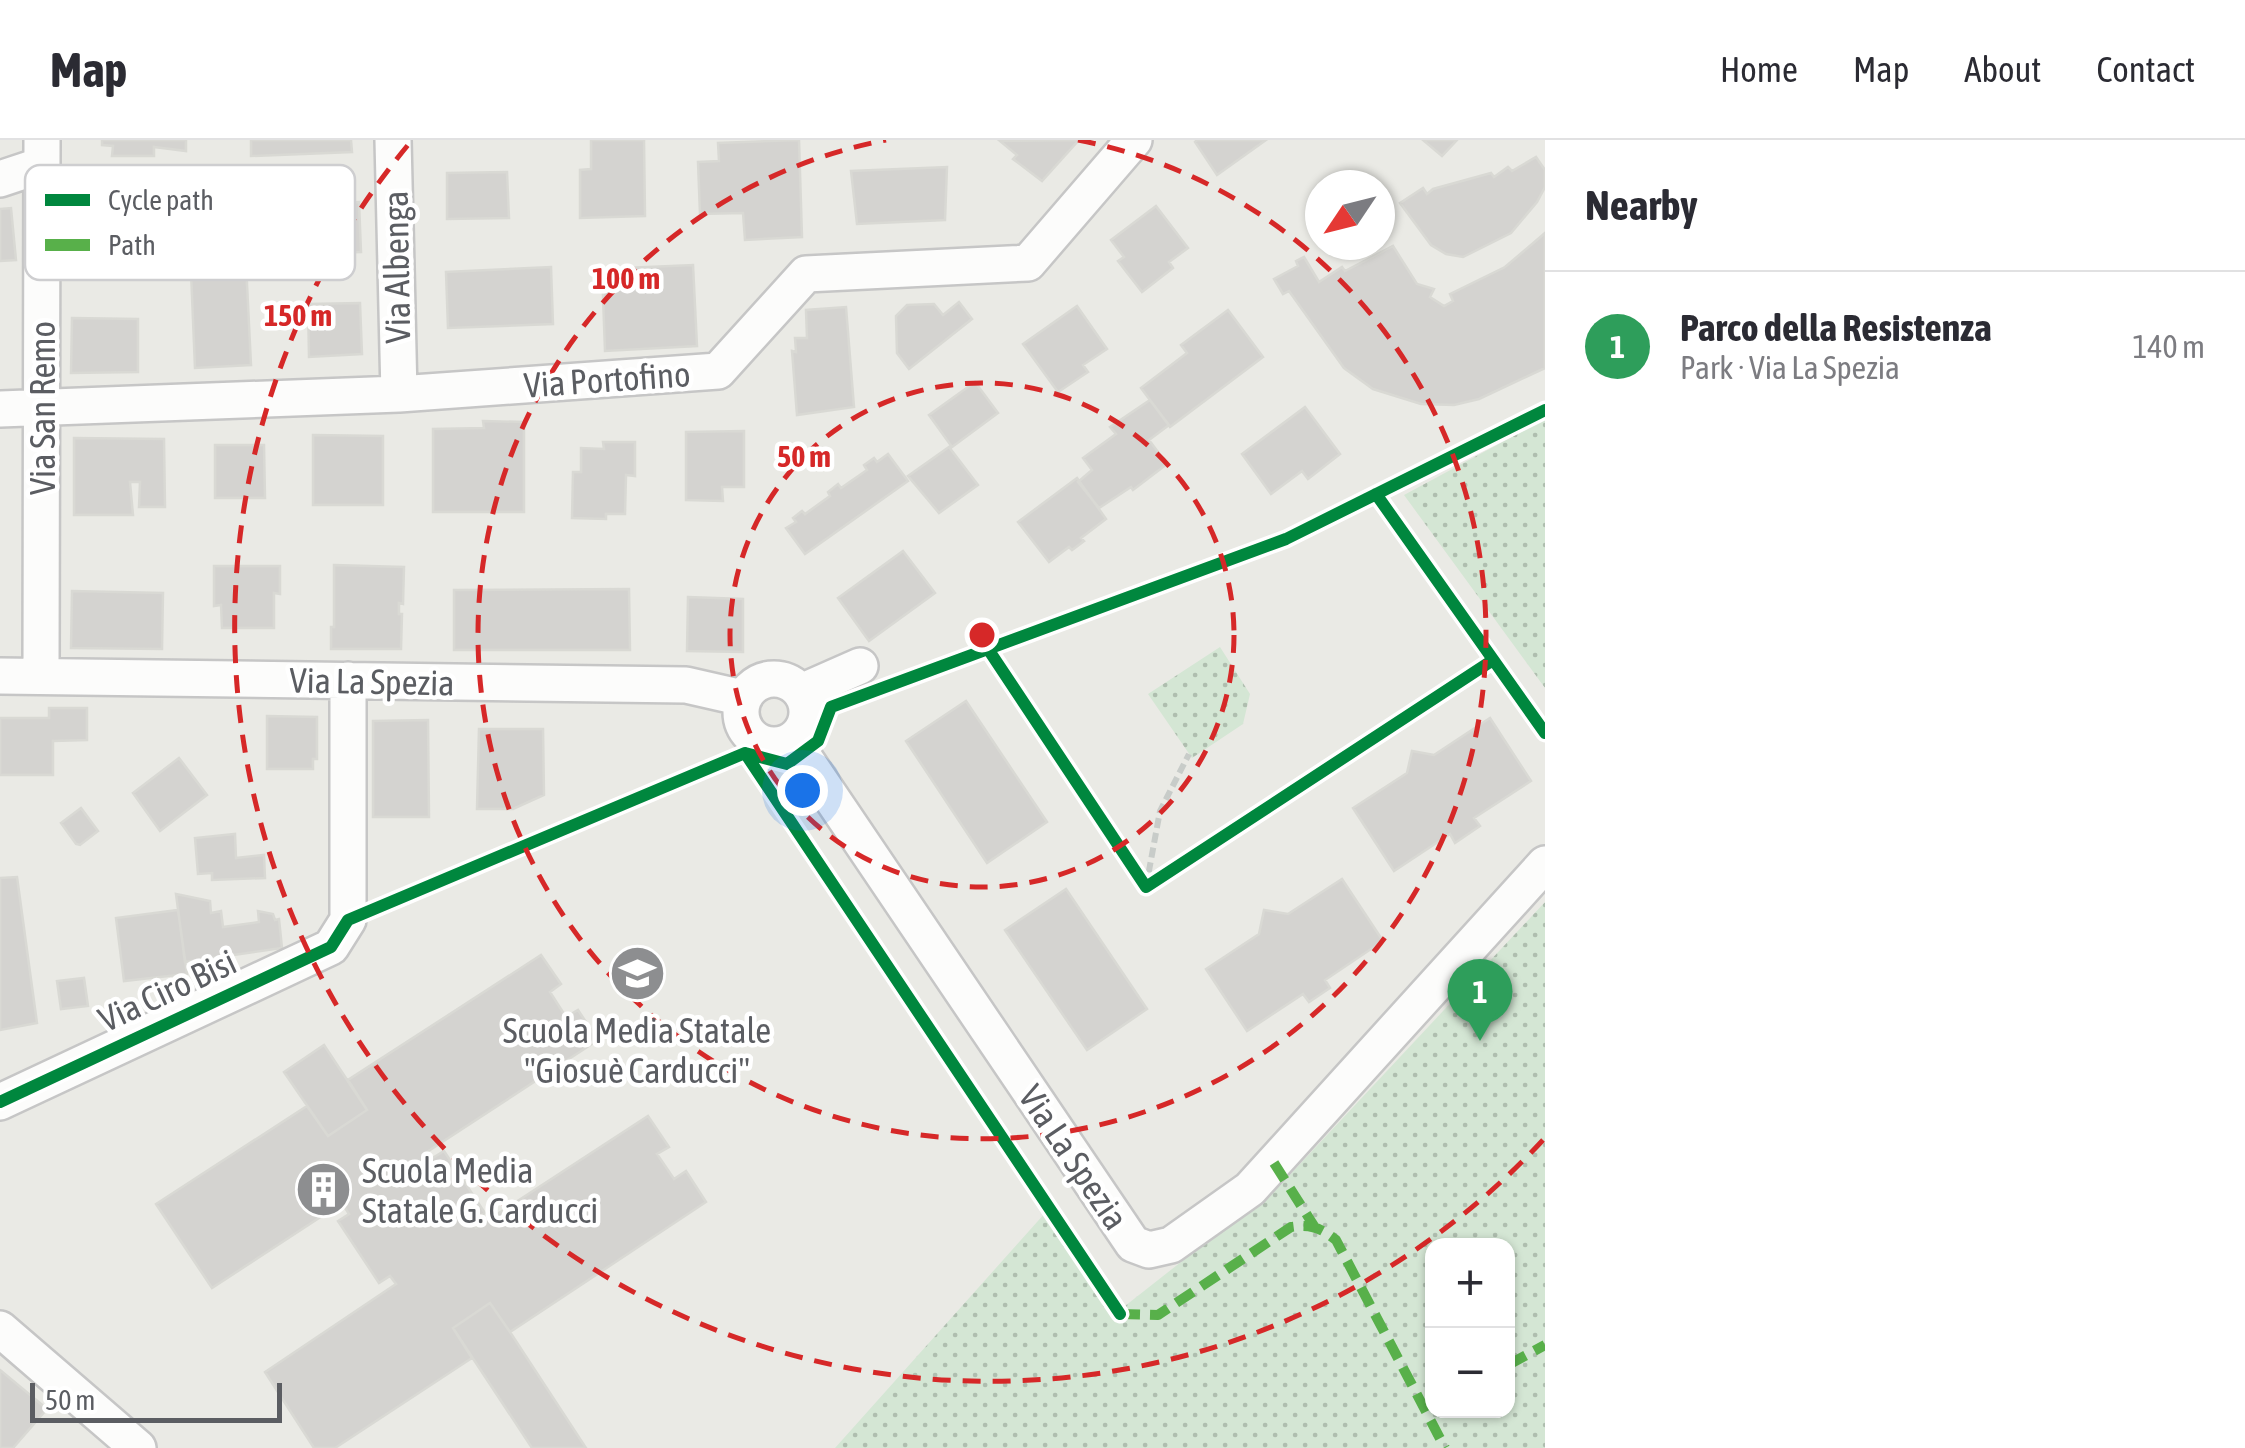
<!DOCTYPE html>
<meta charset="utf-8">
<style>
:root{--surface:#fff;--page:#f7f7f7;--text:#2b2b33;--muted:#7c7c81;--line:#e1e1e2;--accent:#111827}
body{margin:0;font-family:"Asap Condensed",sans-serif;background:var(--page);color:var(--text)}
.controls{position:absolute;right:30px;bottom:30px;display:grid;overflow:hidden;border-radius:20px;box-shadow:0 2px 8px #0004}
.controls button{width:90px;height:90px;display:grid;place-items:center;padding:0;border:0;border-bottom:2px solid var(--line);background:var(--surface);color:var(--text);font:50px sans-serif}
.compass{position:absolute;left:1305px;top:30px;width:90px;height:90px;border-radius:50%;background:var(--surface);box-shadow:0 2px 8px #0004;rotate:235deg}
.scale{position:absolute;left:30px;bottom:25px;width:252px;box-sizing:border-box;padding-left:10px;border:5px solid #5b5d62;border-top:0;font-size:28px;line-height:35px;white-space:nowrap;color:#5b5d62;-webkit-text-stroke:8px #fff;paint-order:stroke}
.you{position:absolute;left:802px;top:650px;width:35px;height:35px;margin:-25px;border:8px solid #fff;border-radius:50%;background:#1a73e8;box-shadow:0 0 0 15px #1a73e833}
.badge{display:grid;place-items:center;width:65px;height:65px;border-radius:50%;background:var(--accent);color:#fff;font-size:32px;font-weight:700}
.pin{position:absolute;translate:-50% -82px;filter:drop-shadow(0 2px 5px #0008)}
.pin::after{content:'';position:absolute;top:52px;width:35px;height:30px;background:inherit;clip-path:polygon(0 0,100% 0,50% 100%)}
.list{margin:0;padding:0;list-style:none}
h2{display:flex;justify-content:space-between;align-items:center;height:130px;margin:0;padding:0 40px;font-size:42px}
h2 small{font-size:32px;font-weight:400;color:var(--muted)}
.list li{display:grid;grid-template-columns:65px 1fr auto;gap:30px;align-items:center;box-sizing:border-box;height:150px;padding:0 40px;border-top:2px solid var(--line)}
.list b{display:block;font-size:38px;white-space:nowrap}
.list p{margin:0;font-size:32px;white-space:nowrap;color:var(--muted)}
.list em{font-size:32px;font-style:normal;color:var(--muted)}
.map{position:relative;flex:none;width:1545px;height:1308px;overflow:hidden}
header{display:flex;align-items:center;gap:60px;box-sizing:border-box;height:140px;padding:0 50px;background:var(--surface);border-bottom:2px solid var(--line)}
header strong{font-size:48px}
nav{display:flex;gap:55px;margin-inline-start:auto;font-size:35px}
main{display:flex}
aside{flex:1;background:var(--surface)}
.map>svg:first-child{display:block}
.green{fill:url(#green-dots);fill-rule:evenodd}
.building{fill:#d4d3d0;stroke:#d9d9d4;stroke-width:2.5}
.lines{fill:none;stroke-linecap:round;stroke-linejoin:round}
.street-casing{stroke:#c6c6c6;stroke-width:40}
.path{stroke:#c8ccc9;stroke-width:6;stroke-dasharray:10 5;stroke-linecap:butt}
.street{stroke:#fcfcfb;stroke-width:35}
.quiet{stroke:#58b04a;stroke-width:10;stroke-dasharray:20 10;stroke-linecap:butt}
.cycleway-casing{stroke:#fff;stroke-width:19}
.cycleway{stroke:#00873e;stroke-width:12}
.ring{fill:none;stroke:#d62828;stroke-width:5;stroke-dasharray:18 12}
.labels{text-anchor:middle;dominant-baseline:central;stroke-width:9;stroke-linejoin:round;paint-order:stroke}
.street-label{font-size:35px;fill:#5b5d62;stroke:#fff}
.poi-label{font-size:35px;fill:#5b5d62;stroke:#fff}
.key{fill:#fff;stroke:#ceced0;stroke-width:2.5}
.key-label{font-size:28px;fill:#5b5d62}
.centre{fill:#d62828;stroke:#fff;stroke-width:5}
.ring-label{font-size:30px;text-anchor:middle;font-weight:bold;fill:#d62828;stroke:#fff;stroke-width:9;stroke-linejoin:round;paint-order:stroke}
</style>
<header>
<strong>Map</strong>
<nav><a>Home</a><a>Map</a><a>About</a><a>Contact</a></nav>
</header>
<main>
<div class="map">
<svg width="1545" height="1308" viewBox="0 0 1545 1308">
<defs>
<pattern id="green-dots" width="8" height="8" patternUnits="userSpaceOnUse" patternTransform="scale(2.5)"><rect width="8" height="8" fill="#d4e6d4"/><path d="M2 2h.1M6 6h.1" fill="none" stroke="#afbeaf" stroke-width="1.8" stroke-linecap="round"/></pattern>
</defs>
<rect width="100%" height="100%" fill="#eaeae5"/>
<path class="green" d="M 1545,279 L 1545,548 L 1404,355 Z
M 1220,507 L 1250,554 L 1243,584 L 1192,618 L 1148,554 Z
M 1545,762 L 1545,1308 L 835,1308 L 1046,1072 L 1111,1177 L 1284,1041 ZM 1432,1106 L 1508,1106 L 1508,1270 L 1432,1270 Z"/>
<path class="building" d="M 102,0 L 186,0 L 186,11 L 154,7 L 154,16 L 112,16 L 113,6 L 102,5 Z
M 251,0 L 351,0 L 352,12 L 251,16 Z
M 591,0 L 644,0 L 645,76 L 580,78 L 580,30 L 591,29 Z
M 799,0 L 802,97 L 745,100 L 743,73 L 700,74 L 698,22 L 719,21 L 718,3 Z
M 1079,0 L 1042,41 L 1013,19 L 1017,15 L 1000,1 Z
M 1197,0 L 1266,0 L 1217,35 L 1195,2 Z
M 1423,0 L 1457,0 L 1442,16 Z
M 1536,17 L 1545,30 L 1545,47 L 1537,62 L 1511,93 L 1463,117 L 1446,114 L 1431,105 L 1400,63 L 1423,48 L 1427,54 L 1433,49 L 1491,33 L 1494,37 L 1508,27 L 1512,31 Z
M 947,27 L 945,80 L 857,84 L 851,31 Z
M 507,32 L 509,78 L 447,79 L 447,33 Z
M 359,62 L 361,112 L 298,114 L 296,64 Z
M 1156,66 L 1188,108 L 1169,122 L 1173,128 L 1142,152 L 1118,121 L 1124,117 L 1111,100 Z
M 11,68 L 16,120 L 0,121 L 0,69 Z
M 244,83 L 251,225 L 195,228 L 189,84 Z
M 1545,93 L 1545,228 L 1479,259 L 1454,265 L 1421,264 L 1373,249 L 1344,228 L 1289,151 L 1283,154 L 1274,139 L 1298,126 L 1296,121 L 1304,117 L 1319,142 L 1342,127 L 1345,131 L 1393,106 L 1417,144 L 1434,149 L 1430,157 L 1444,166 L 1453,161 L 1450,154 L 1505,127 Z
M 693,125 L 697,206 L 605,211 L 602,129 Z
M 551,127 L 553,184 L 448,188 L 446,132 Z
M 959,162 L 972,179 L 909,229 L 897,213 L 896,176 L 907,165 L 934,164 L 943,175 Z
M 360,163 L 362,214 L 309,217 L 308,164 Z
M 1077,166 L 1107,209 L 1083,225 L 1088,232 L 1058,252 L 1023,204 Z
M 846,167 L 854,267 L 797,275 L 792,211 L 796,212 L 795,198 L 807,198 L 806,170 Z
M 1228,170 L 1263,217 L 1170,287 L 1141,248 L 1187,213 L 1181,205 Z
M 72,178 L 138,179 L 138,232 L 71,233 Z
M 975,242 L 998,273 L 952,307 L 929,275 Z
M 1150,260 L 1169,285 L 1149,300 L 1167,324 L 1133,350 L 1131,347 L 1099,368 L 1078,342 L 1092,330 L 1083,318 L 1116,294 L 1110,287 Z
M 1305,267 L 1340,314 L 1308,339 L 1302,331 L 1271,354 L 1242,314 Z
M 483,281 L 524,282 L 524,372 L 433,372 L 433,289 L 484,288 Z
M 744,291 L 744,347 L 722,347 L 723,361 L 686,360 L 686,292 Z
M 313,295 L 383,296 L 383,365 L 313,365 Z
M 74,298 L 164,299 L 165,367 L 139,367 L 140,342 L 130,342 L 133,375 L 74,375 Z
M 603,302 L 635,302 L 635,336 L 626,335 L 625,374 L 606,374 L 606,379 L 572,378 L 573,332 L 581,332 L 581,308 L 604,309 Z
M 215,305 L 264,305 L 265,358 L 215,358 Z
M 949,307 L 978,345 L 939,373 L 908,336 Z
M 888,314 L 908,341 L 805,414 L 786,388 L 796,382 L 793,378 L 802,371 L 805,374 L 830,356 L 828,352 L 838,344 L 841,348 L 867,330 L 864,325 L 874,318 L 877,322 Z
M 1077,338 L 1106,379 L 1081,398 L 1084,401 L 1072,410 L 1069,407 L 1049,422 L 1018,382 Z
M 903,411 L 935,453 L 869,501 L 838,458 Z
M 334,425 L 404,427 L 403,464 L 399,463 L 399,474 L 402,474 L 401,509 L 331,509 L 331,487 L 334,487 Z
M 214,426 L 280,426 L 280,454 L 274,453 L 274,488 L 222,488 L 221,465 L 214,466 Z
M 629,449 L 630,510 L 454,510 L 454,450 Z
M 72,451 L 163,453 L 162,509 L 71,508 Z
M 688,457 L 743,459 L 743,512 L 687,511 Z
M 966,561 L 1047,682 L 987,723 L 906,601 Z
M 49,568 L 87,568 L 87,600 L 53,601 L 53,635 L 0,635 L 0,578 L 49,578 Z
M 267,576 L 317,577 L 317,619 L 313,619 L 313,629 L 267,629 Z
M 1490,578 L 1531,641 L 1474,678 L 1480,686 L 1455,703 L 1450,694 L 1394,731 L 1353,668 L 1407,633 L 1412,611 L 1434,615 Z
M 428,580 L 429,677 L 373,677 L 373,581 Z
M 479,589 L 543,589 L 544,655 L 513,669 L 477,669 Z
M 179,618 L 207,655 L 160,691 L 133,653 Z
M 81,668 L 98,691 L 80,705 L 76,704 L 61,683 Z
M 235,694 L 236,718 L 264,715 L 265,738 L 212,740 L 212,733 L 198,734 L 195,698 Z
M 17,737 L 37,883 L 0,890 L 0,738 Z
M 1342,739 L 1383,801 L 1325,840 L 1330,848 L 1309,862 L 1303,854 L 1247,891 L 1206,829 L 1259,794 L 1264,770 L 1288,774 Z
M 1066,749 L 1147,869 L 1087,910 L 1005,790 Z
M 176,754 L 210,761 L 211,773 L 221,771 L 223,787 L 259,782 L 258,771 L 273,774 L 275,780 L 279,779 L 282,808 L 185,822 Z
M 178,770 L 187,834 L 124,841 L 116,778 Z
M 541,815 L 561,844 L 550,852 L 566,877 L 578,870 L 598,900 L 427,1012 L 431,1019 L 444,1011 L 485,1073 L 472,1081 L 476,1088 L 648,976 L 669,1007 L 657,1014 L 674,1039 L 686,1031 L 706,1062 L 510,1192 L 490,1163 L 453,1188 L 472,1218 L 335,1308 L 314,1308 L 265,1232 L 396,1144 L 390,1136 L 379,1143 L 338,1081 L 349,1074 L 342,1063 L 212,1148 L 156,1064 L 307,966 L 328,996 L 367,970 L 348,940 Z
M 84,838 L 88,866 L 61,869 L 57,841 Z
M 324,905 L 367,970 L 328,996 L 284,932 Z
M 490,1163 L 510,1192 L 586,1308 L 532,1308 L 472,1217 L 453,1188 Z
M 0,1230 L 47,1269 L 13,1308 L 0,1308 Z"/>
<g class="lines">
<defs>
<path id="street" d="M 393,0 L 399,254
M 0,39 L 42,25
M 0,269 L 399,254 L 718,231 L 806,134 L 1028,123 L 1134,0
M 0,536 L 686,545 L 743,558
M 41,536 L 42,0
M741 572a33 33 0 1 1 66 0a33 33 0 1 1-66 0Z
M 801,552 L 860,526
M 793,601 L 1133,1104 L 1149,1110 L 1171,1105 L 1250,1049 L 1545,724
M 0,962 L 331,807 L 348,780 L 348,540
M 0,1189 L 138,1308"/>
</defs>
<use href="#street" class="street-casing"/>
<path class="path" d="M 1146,747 L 1160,671 L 1189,614"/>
<use href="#street" class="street"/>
<path class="quiet" d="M 1274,1023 L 1314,1086
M 1120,1174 L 1158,1175 L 1291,1087 C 1311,1084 1321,1088 1336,1100 L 1445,1308
M 1508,1225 L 1545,1205"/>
<defs>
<path id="cycleway" d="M 1376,354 L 1545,593
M 988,509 L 1146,747 L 1493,520
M 745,613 L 1120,1174
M 0,962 L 331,807 L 348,780 L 745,613 L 787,624 L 818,601 L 831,567 L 1286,399 L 1545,270"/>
</defs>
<use href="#cycleway" class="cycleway-casing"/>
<use href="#cycleway" class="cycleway"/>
</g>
<g class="ring">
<circle cx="982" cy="495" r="252"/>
<path d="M1078 0A504 504 0 1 1 886 0"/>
<path d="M1543 1000A755 755 0 0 1 408 5"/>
</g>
<defs>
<symbol id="school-disc" viewBox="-11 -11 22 22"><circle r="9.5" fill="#8d8e90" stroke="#fff"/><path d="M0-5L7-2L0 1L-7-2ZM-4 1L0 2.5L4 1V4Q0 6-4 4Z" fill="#fff"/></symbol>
<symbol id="building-disc" viewBox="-11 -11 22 22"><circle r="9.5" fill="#8d8e90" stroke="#fff"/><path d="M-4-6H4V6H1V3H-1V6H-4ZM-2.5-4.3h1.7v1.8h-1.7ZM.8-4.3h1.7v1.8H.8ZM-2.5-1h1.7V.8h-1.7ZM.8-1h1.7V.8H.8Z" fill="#fff"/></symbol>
</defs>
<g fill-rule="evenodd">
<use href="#school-disc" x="606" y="802" width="63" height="63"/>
<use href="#building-disc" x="292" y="1018" width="63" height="63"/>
</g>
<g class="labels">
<g class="street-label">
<text transform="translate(396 127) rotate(-91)">Via Albenga</text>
<text transform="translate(607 239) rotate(-4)">Via Portofino</text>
<text transform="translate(42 268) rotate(-90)">Via San Remo</text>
<text transform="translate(372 541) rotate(1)">Via La Spezia</text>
<text transform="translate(167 850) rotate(-25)">Via Ciro Bisi</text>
<text transform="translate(1074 1017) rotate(56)">Via La Spezia</text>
</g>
<g class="poi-label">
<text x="637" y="890">Scuola Media Statale<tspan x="637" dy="40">"Giosuè Carducci"</tspan></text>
<text x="362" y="1030" text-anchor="start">Scuola Media<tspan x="362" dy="40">Statale G. Carducci</tspan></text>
</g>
</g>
<rect x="25" y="25" width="330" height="115" rx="15" class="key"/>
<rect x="45" y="54" width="45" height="12" fill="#00873e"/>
<rect x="45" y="99" width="45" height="12" fill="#58b04a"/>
<g class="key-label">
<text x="108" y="70">Cycle path</text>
<text x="108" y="115">Path</text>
</g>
<circle cx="982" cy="495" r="15" class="centre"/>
<g class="ring-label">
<text x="626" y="149">100 m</text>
<text x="298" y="186">150 m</text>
<text x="804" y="327">50 m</text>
</g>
</svg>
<div class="controls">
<button>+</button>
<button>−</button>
</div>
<svg class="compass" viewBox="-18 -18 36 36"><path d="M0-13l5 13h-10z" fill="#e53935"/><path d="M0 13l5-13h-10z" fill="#7c7c81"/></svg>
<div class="scale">50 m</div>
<div class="you"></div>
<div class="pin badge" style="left:1480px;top:901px;background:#2e9e5b">1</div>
</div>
<aside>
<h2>Nearby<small></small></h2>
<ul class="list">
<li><span class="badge" style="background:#2e9e5b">1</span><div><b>Parco della Resistenza</b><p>Park · Via La Spezia</p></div><em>140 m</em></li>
</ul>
</aside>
</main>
